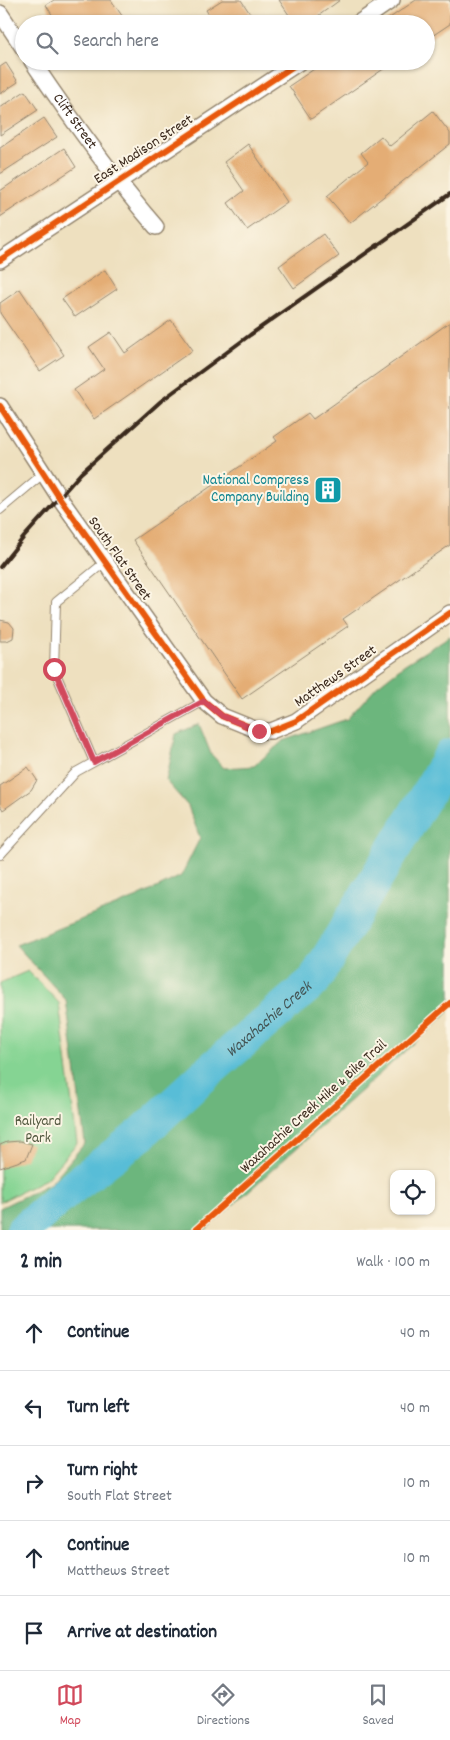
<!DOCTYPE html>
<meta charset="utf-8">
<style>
:root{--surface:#fff;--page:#f6f6f7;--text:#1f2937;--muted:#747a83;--line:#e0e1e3;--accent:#d1495b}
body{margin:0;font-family:Dekko,sans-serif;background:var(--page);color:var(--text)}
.controls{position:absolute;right:15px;bottom:15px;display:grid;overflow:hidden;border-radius:10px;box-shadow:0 1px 4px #0004}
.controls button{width:45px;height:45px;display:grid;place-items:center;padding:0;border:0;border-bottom:1px solid var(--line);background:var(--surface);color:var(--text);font:25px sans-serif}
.stop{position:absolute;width:15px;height:15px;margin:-11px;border:4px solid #d1495b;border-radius:50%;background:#fff}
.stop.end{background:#d1495b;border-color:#fff;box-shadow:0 1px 5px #0008}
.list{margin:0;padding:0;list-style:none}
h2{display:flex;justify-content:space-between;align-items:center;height:65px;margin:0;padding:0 20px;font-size:21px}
h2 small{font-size:16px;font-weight:400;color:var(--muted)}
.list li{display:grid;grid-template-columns:32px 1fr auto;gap:15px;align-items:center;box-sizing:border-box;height:75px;padding:0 20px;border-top:1px solid var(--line)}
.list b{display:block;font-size:19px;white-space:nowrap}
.list p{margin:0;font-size:16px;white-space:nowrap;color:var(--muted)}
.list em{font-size:16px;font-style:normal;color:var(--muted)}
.icon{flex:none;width:28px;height:28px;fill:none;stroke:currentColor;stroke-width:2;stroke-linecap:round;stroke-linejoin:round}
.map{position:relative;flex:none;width:450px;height:1230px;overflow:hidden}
.search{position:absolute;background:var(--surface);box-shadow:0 1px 4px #0004;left:15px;right:15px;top:15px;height:55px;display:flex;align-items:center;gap:12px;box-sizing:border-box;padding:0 18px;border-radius:28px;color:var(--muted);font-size:19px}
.sheet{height:440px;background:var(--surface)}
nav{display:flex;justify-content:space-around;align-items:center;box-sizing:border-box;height:70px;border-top:1px solid var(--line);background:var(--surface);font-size:14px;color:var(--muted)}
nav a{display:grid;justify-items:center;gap:2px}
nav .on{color:var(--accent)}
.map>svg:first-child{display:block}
.green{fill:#85d493;stroke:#607f58}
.forest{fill:#6cb67d;stroke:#54704e}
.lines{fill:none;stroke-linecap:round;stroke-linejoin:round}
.river{stroke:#59bdd7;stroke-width:34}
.building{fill:#e4ad75}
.lane-casing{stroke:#94856e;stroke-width:10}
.street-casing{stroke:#94856e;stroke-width:18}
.lane{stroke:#fff;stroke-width:8}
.street{stroke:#fff;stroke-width:15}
.rail{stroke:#3b2a1e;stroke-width:4}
.cycleway-casing{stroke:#fcf5e5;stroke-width:9}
.cycleway{stroke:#e8590c;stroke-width:6}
.route{stroke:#d1495b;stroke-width:6}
.labels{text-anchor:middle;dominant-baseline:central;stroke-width:4;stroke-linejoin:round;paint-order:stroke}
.street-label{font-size:15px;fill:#3b2a1e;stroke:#fcf5e5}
.culture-label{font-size:15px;fill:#0d838f;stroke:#fcf5e5;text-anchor:end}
.park-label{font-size:15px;fill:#4e543b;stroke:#fcf5e5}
.water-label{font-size:16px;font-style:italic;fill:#445656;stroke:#fcf5e5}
</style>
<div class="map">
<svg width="450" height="1230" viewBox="0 0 450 1230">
<rect width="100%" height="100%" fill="#fcf5e5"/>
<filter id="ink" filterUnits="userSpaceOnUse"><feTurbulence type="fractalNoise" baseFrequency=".02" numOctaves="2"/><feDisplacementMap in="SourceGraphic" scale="10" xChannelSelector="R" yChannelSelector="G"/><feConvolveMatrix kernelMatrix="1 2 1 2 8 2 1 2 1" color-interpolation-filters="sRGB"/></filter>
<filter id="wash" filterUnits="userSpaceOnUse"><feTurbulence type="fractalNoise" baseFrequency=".0096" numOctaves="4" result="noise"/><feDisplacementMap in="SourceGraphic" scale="20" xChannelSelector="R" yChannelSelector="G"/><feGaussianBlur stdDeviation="1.12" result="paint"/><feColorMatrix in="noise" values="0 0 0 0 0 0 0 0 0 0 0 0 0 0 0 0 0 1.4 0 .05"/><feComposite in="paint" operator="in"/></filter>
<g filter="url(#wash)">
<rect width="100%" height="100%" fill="#eee0bf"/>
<path class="green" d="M 28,971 L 59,1003 L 77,1143 L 46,1179 L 0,1202 L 0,983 Z"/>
<path class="forest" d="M 450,636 L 450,1011 L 205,1230 L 0,1230 L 0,1208 L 51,1183 L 85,1143 L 66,1000 L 16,945 L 138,897 L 181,876 L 200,838 L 188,806 L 166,781 L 176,734 L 199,724 L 211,754 L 224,768 L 254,766 L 283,741 L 347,719 L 377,686 L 405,664 Z"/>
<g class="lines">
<path class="river" id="s1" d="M 23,1230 L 69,1190 L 140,1135 L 209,1071 L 314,981 L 450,756"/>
</g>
<g id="blocks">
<path class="building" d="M 54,0 L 111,0 L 125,20 L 120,24 L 55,24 L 54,22 L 56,21 L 46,5 Z
M 222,0 L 241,0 L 257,24 L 215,24 L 206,10 Z
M 279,0 L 340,0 L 307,24 L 295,24 Z
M 416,0 L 450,0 L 450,24 L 426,40 L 426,24 L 381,24 Z
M 326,61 L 395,61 L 311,119 L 289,86 Z
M 6,63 L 18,82 L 0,94 L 0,67 Z
M 25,91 L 38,110 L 0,135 L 0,108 Z
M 433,111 L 450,133 L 450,144 L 350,223 L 327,196 L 368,162 L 361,153 L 381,136 L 390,146 Z
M 44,118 L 57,137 L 0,174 L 0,148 Z
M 248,144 L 287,202 L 247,230 L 228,203 L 244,191 L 224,162 Z
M 64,148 L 76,167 L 0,217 L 0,191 Z
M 323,234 L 339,256 L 294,288 L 279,266 Z
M 105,270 L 117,289 L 75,317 L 62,299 Z
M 20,289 L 64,355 L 40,371 L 0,313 L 0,303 Z
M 171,320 L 193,350 L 94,419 L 74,390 L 104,369 L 89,347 L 111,332 L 125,353 Z
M 450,322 L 450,545 L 343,619 L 348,626 L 242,699 L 133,540 L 277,441 L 274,437 L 308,413 L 313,419 Z
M 0,620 L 9,622 L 14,628 L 13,638 L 7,641 L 0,641 Z
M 28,767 L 37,780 L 31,790 L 3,810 L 0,805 L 0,786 Z
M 20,1141 L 32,1144 L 26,1159 L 0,1168 L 0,1145 L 7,1142 Z"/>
</g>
</g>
<g filter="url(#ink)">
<use href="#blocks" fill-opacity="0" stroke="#94856e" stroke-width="1"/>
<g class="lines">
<defs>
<path id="lane" d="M 0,510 L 44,473
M 94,762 L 54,669 L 56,602 L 105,562
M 0,855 L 76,772 L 204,701"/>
<g id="street">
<path d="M 0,13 L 24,49"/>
<path d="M 357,24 L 392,0"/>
<path id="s2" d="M 32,61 C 71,119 111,175 156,227"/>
<path d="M 0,260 L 301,61"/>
<path d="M 0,406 L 59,497 L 204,701 L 222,716 L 259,731 L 271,731 L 296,721 L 450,613"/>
</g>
</defs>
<use href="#lane" class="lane-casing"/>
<use href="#street" class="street-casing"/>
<use href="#lane" class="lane"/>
<use href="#street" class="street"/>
<path class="rail" d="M 0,567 L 24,537 L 81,473 L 161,401 L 250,335 L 450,194"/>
<defs>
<path id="cycleway" d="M 0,260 L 301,61
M 0,406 L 59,497 L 204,701 L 222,716 L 259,731 L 271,731 L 296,721 L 450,613
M 195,1230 L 450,1003"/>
</defs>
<use href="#cycleway" class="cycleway-casing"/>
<use href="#cycleway" class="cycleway"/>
</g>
</g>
<g class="lines" filter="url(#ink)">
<path class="route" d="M 54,669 L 94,762 L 204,701 L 222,716 L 259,731"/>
</g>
<defs>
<symbol id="building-square" viewBox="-11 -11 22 22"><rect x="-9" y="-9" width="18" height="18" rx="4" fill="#0f9aa8" stroke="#fcf5e5"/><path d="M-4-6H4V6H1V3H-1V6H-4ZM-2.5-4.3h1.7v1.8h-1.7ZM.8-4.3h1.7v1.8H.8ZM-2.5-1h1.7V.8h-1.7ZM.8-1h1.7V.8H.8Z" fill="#fff"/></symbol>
</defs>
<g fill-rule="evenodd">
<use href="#building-square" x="312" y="474" width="32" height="32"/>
</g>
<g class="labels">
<g class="street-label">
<text stroke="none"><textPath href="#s2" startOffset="74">Clift Street</textPath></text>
<text transform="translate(144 150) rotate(-33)">East Madison Street</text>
<text transform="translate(119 559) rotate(55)">South Flat Street</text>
<text transform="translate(336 677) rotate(-35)">Matthews Street</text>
<text transform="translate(314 1107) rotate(-42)">Waxahachie Creek Hike &amp; Bike Trail</text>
</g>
<g class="culture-label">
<text x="309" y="481">National Compress<tspan x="309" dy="17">Company Building</tspan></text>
</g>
<g class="park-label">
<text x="38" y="1122">Railyard<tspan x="38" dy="17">Park</tspan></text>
</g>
<g class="water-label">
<text stroke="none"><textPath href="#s1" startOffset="324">Waxahachie Creek</textPath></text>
</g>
</g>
</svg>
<div class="controls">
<button><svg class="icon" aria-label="locate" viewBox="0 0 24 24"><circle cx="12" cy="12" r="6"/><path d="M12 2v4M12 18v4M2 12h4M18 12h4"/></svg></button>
</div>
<div class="stop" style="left:54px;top:669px"></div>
<div class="stop end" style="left:259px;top:731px"></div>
<div class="search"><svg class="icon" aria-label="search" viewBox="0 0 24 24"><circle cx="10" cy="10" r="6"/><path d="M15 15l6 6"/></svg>Search here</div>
</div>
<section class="sheet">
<h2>2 min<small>Walk · 100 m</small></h2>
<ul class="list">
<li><svg class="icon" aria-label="ahead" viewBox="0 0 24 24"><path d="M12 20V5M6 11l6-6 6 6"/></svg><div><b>Continue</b></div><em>40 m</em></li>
<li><svg class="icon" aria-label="left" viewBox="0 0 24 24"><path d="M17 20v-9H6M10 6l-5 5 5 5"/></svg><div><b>Turn left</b></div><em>40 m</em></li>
<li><svg class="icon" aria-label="right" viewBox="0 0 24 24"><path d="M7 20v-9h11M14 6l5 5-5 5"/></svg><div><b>Turn right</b><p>South Flat Street</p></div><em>10 m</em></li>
<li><svg class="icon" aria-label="ahead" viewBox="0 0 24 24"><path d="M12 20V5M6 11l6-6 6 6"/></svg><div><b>Continue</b><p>Matthews Street</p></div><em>10 m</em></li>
<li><svg class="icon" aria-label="arrive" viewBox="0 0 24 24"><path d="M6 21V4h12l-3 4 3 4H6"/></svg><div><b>Arrive at destination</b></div></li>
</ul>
</section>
<nav>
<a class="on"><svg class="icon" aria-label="map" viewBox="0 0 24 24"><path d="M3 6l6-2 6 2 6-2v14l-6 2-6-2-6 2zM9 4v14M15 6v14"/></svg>Map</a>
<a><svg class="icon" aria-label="directions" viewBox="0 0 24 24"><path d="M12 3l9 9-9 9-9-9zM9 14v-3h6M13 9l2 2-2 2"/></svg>Directions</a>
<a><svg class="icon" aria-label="saved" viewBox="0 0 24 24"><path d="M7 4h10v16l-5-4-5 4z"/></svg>Saved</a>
</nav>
